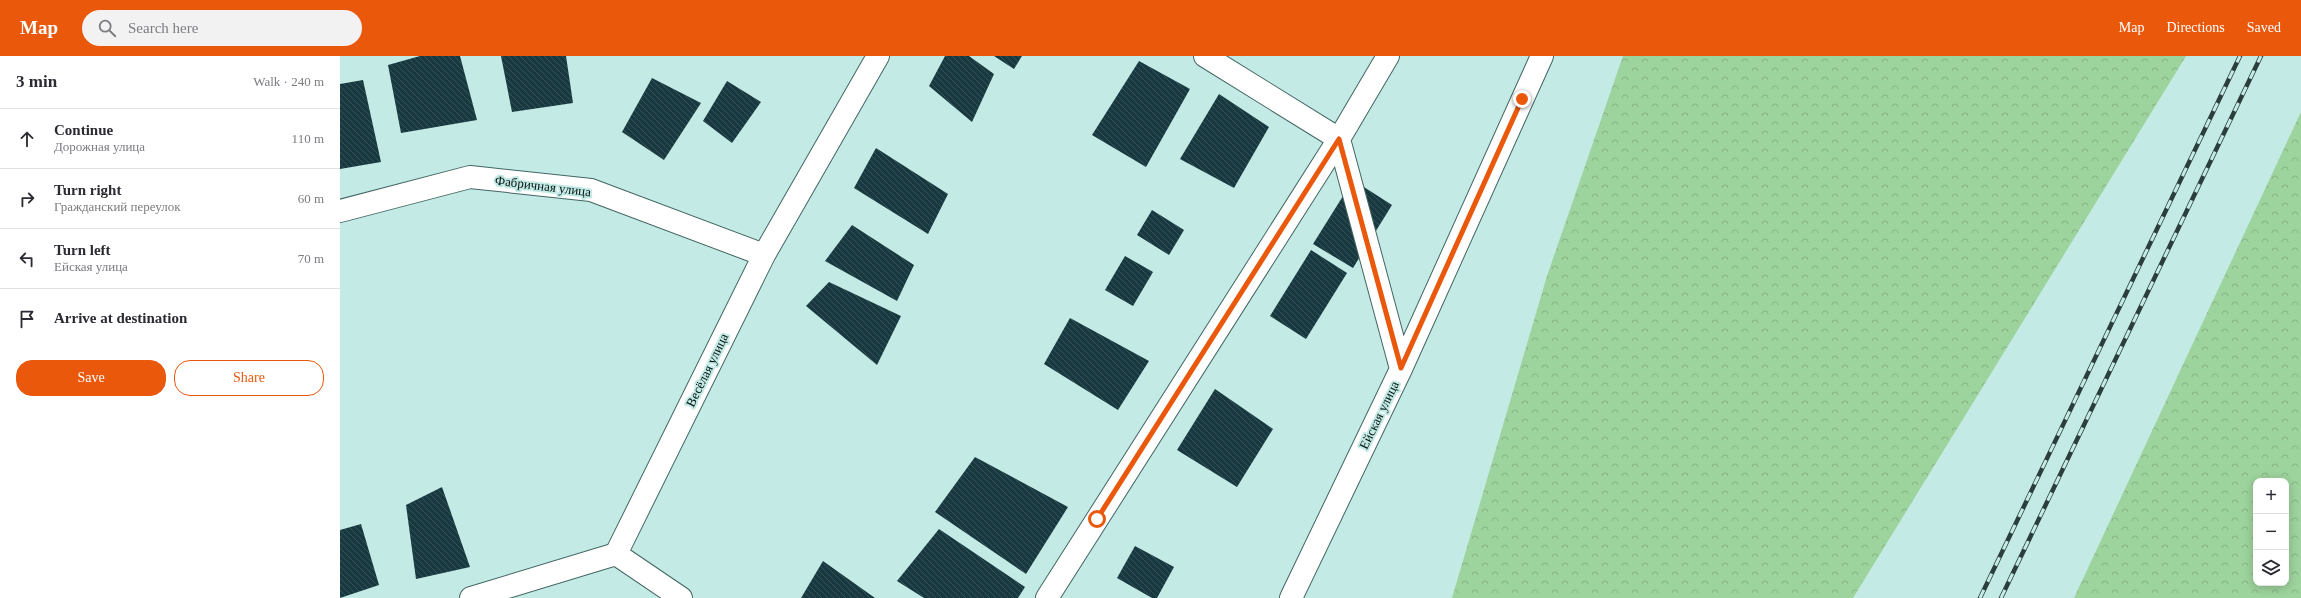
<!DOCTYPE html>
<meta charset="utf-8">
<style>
:root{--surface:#fff;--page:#f2f2f3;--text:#2b2b33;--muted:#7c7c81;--line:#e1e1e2;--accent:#ea580c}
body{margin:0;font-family:Georgia,serif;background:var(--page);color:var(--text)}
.controls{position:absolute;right:12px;bottom:12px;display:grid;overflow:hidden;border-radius:8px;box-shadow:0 2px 10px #0003}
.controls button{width:36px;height:36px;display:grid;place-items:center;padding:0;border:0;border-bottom:1px solid var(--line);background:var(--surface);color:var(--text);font:20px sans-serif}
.stop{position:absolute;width:12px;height:12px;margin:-9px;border:3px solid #ea580c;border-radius:50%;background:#fff}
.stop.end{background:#ea580c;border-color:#fff;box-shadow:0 1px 4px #0008}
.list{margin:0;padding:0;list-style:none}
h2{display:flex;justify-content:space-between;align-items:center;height:52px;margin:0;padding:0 16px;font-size:17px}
h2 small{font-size:13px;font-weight:400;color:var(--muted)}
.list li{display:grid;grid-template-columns:26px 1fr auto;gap:12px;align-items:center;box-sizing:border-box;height:60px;padding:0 16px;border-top:1px solid var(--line)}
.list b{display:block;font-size:15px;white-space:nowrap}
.list p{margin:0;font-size:13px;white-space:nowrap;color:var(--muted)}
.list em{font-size:13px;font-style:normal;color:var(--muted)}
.actions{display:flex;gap:8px;padding:12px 16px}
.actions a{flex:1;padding:9px 0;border:1px solid var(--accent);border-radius:16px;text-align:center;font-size:14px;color:var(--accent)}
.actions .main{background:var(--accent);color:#fff}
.icon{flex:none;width:22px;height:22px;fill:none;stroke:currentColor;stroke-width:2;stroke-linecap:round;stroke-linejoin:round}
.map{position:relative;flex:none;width:1961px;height:542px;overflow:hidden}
header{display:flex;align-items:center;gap:24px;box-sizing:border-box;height:56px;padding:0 20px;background:var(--accent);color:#fff}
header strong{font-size:19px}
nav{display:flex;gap:22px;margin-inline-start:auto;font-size:14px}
.search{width:280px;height:36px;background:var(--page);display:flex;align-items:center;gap:10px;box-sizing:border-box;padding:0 14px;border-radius:22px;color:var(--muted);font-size:15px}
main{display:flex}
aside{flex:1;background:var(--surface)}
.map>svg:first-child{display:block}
.forest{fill:url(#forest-crowns);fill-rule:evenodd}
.building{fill:url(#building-back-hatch)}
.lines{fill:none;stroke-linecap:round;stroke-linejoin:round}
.minor-casing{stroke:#436663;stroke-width:24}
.minor{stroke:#fff;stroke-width:22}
.rail-casing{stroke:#2b3e3c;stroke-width:4.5}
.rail{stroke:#c3eae5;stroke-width:3;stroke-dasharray:9;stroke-linecap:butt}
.route{stroke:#ea580c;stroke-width:5}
.labels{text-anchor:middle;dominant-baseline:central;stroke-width:4;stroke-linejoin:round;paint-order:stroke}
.street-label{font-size:13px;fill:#061413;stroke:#c3eae5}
</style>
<header>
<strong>Map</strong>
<div class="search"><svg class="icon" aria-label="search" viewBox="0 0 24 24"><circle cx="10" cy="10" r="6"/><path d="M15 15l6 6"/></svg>Search here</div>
<nav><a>Map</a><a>Directions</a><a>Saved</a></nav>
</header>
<main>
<aside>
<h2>3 min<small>Walk · 240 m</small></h2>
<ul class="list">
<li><svg class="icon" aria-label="ahead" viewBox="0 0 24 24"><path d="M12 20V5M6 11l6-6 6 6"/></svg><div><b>Continue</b><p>Дорожная улица</p></div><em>110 m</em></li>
<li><svg class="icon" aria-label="right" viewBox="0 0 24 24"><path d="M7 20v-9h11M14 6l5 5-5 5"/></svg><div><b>Turn right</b><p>Гражданский переулок</p></div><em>60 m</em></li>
<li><svg class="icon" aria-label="left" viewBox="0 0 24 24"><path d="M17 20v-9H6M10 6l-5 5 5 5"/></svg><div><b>Turn left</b><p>Ейская улица</p></div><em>70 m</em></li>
<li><svg class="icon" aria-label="arrive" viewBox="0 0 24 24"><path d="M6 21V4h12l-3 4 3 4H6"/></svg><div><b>Arrive at destination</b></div></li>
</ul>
<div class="actions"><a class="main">Save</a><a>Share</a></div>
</aside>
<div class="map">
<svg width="1961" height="542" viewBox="0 0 1961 542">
<defs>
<pattern id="forest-crowns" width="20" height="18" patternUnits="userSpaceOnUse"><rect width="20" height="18" fill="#9dd39c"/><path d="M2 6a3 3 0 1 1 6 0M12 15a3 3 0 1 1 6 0" fill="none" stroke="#86b486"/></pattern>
<pattern id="building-back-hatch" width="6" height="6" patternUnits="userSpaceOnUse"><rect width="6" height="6" fill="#17393f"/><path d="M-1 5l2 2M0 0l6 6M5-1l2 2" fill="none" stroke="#365257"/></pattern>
</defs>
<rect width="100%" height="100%" fill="#c3eae5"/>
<path class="forest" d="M 1283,0 L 1846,0 L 1513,542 L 1112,542 L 1207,220 Z
M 1961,56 L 1961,542 L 1734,542 ZM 1916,425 L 1946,425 L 1946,527 L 1916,527 Z"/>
<path class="building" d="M 80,0 L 120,0 L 137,64 L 61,77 L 48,9 Z
M 161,0 L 226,0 L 233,47 L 172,56 Z
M 605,0 L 629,0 L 654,18 L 632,66 L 589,30 Z
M 654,0 L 682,0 L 674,13 Z
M 799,5 L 850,33 L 806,111 L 752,79 Z
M 312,22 L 361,47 L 324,104 L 282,76 Z
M 23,24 L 41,106 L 0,113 L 0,28 Z
M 387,25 L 421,46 L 392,87 L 363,65 Z
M 879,38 L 929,71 L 894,132 L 840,103 Z
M 536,92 L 608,138 L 588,178 L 514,132 Z
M 1013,124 L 1052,149 L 1013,212 L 973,188 Z
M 812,154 L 844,174 L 829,199 L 797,179 Z
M 512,169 L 574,209 L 557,245 L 485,205 Z
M 971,194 L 1007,217 L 966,283 L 930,260 Z
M 785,200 L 813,216 L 793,250 L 765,234 Z
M 489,226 L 561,260 L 537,309 L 466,250 Z
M 730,262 L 809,305 L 778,354 L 704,308 Z
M 875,333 L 933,373 L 897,431 L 837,394 Z
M 635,401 L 728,451 L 686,518 L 595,456 Z
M 102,431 L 130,511 L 76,523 L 66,449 Z
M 21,468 L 39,529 L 0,542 L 0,474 Z
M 599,473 L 685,531 L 678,542 L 584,542 L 557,525 Z
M 795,490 L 834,511 L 817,542 L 812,542 L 777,522 Z
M 483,505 L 535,542 L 461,542 Z"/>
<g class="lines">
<defs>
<path id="minor" d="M 865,0 L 999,83 L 1061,313
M 0,155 L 130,121 L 251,134 L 424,199
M 276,498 L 341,542
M 131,542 L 276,498 L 424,199 L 538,0
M 707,542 L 999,83 L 1048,0
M 951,542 L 1061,313 L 1202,0"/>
</defs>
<use href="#minor" class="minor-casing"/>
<use href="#minor" class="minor"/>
<defs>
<path id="rail" d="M 1640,542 L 1900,0
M 1661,542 L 1921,0"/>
</defs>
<use href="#rail" class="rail-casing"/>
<use href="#rail" class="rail"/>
</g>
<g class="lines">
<path class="route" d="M 757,463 L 999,83 L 1061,312 L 1182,43"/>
</g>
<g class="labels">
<g class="street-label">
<text transform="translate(203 130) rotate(7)">Фабричная улица</text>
<text transform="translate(367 314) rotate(-64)">Весёлая улица</text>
<text transform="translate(1039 359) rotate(-64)">Ейская улица</text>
</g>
</g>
</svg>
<div class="controls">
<button>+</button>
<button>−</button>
<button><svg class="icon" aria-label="layers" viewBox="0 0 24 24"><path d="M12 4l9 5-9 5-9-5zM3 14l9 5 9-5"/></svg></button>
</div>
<div class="stop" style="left:757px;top:463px"></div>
<div class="stop end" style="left:1182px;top:43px"></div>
</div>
</main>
